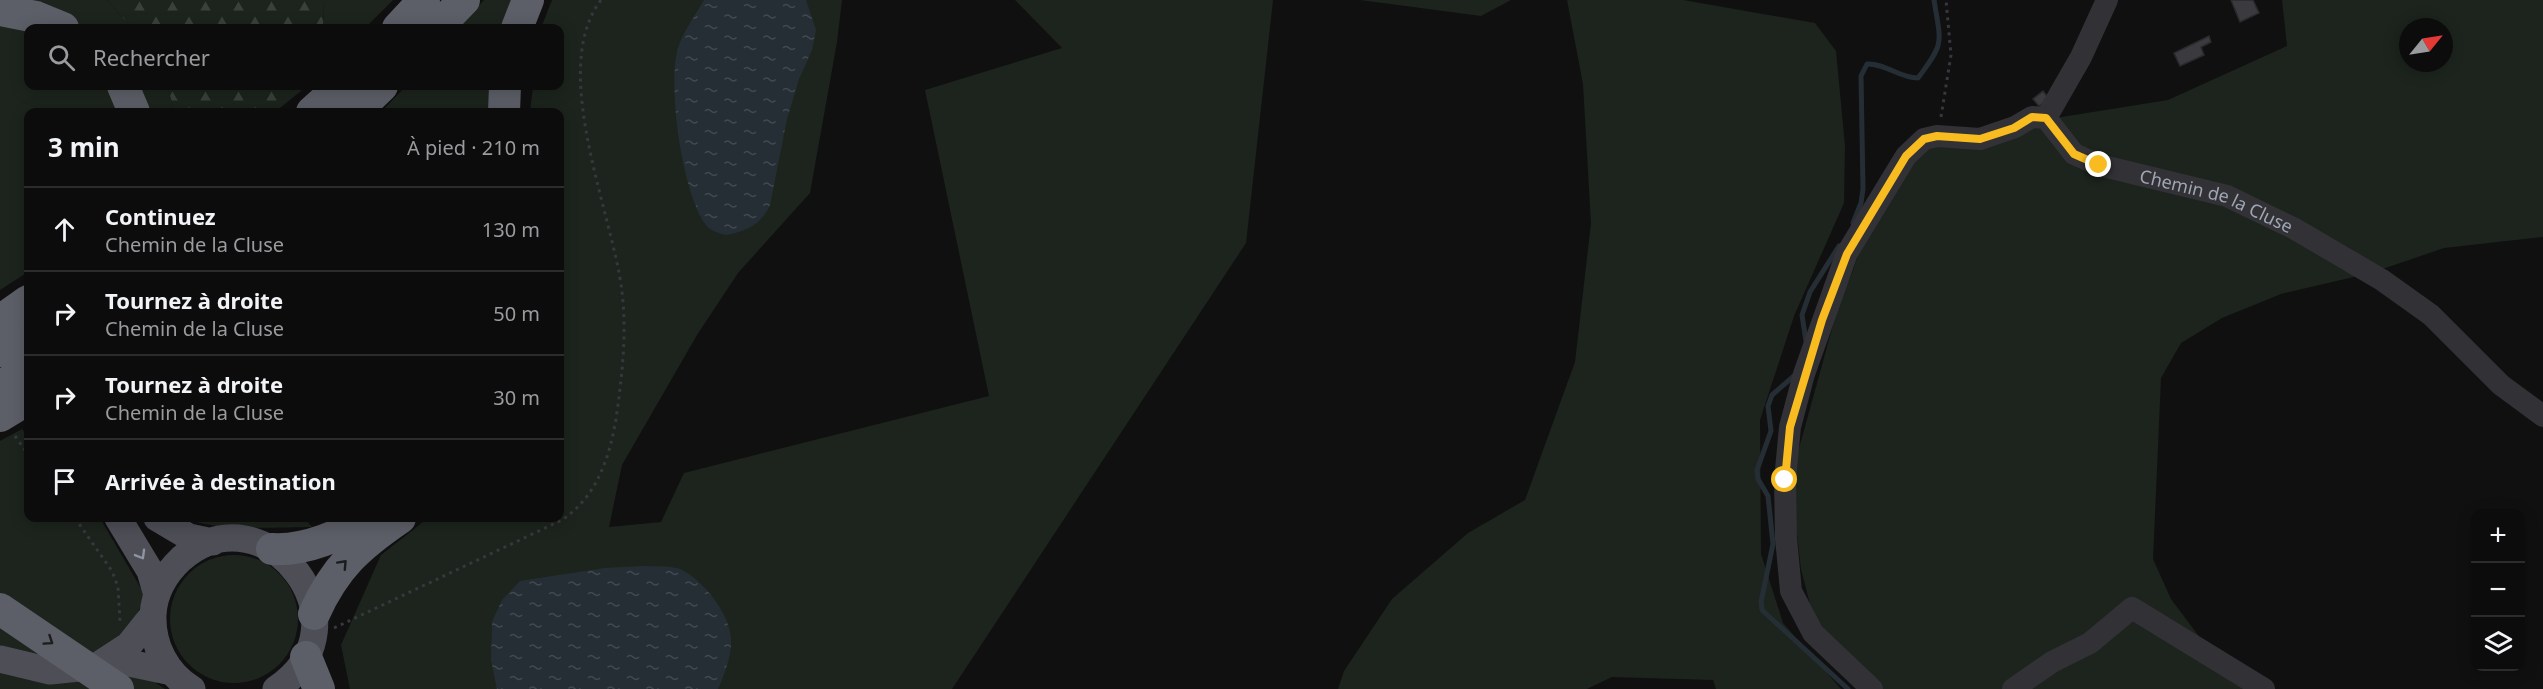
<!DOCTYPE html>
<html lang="fr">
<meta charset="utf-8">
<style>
:root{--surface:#0c0c0d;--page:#151516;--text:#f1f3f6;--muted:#9a9b9d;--line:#2c2c2e}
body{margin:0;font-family:"Noto Sans",sans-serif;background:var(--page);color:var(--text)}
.controls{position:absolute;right:18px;bottom:18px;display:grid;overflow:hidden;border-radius:12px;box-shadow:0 3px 15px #0003}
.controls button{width:54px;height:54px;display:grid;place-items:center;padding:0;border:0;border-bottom:2px solid var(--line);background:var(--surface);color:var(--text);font:30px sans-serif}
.compass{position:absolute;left:2399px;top:18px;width:54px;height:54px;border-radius:50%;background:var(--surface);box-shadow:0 3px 15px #0003;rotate:60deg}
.stop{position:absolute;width:18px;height:18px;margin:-14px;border:4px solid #f8bc21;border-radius:50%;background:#fff}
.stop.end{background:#f8bc21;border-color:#fff;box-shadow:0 2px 6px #0008}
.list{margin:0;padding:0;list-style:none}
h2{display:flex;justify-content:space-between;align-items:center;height:78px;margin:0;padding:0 24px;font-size:26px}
h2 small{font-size:20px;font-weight:400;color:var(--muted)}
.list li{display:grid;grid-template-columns:39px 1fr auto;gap:18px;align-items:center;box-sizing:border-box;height:84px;padding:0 24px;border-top:2px solid var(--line)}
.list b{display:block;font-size:22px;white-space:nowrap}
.list p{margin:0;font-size:20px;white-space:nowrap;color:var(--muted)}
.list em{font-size:20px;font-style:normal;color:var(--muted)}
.icon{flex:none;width:33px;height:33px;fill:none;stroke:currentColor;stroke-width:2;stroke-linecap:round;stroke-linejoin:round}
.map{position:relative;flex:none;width:2543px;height:689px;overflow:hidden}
.search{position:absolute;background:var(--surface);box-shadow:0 3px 15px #0003;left:24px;top:24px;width:540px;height:66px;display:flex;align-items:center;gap:15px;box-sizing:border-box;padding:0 21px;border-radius:12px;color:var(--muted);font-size:22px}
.panel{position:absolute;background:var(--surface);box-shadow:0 3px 15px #0003;left:24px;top:108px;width:540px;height:414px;border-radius:12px}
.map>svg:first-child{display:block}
.green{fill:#1c241d;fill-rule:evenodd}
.forest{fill:url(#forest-firs)}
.water{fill:url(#water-ripples)}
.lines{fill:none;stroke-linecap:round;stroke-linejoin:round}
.stream{stroke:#262e35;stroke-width:5}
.building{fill:#3a3a3f;stroke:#2a2a2d;stroke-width:1.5}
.path{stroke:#37383d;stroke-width:3;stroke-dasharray:3 4.5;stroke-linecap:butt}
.minor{stroke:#313136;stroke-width:22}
.major{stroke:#4d4e56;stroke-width:27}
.highway{stroke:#5d5f68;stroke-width:32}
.highway-bridge{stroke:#5d5f68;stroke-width:32}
.oneway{stroke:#8f94a0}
.oneway2{stroke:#1b1c1e}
.route{stroke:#f8bc21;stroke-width:8}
.labels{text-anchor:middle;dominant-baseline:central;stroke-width:4.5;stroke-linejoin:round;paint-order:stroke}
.street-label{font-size:18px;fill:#a0a5b3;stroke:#0b0b0c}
</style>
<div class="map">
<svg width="2543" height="689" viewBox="0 0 2543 689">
<defs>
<pattern id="forest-firs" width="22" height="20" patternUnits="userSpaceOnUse" patternTransform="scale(1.5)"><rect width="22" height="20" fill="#1c241d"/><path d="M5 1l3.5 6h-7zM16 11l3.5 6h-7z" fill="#3a413b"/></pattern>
<pattern id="water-ripples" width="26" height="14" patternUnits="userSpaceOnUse" patternTransform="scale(1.5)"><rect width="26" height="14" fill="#262e35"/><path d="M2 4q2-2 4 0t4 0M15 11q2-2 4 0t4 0" fill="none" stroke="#424950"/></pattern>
</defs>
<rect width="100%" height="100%" fill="#101011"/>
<path class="green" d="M 30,0 L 107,0 L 132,28 L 28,28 L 28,86 L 167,86 L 175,112 L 28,112 L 28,272 L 0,290 L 0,19 Z
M 324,0 L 393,0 L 365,28 L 323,28 Z
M 484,0 L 518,0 L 507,28 L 458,28 Z
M 552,0 L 842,0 L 837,42 L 810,193 L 738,273 L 697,335 L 622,465 L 609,527 L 661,522 L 684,473 L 989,396 L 925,90 L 1062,48 L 1015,0 L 1273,0 L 1246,243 L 952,689 L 350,689 L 341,645 L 381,555 L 428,518 L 560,518 L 560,112 L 530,112 L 533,86 L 560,86 L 560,28 L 541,28 Z
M 1360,0 L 1511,0 L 1481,16 Z
M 1567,0 L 1683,0 L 1815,23 L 1836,51 L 1845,146 L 1844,203 L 1794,316 L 1760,420 L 1761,554 L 1783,623 L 1841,689 L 1716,689 L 1713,680 L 1612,677 L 1587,689 L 1338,689 L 1344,671 L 1392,599 L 1468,533 L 1525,500 L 1575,362 L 1591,223 L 1583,84 Z
M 2282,0 L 2543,0 L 2543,237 L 2444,248 L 2371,273 L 2281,294 L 2222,318 L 2181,343 L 2161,378 L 2153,559 L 2171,599 L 2216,659 L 2264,689 L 1882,689 L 1825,634 L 1811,608 L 1801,569 L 1793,499 L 1798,452 L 1840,300 L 1853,271 L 1870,215 L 1924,139 L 2168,100 L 2287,46 ZM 2408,27 L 2444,27 L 2444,63 L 2408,63 Z
M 406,86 L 498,86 L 496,112 L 381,112 Z
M 22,429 L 28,437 L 28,518 L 100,518 L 146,597 L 127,632 L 156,683 L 165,689 L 0,689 L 0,441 Z
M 186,518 L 304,518 L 312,527 C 278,527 215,532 186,518 Z
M170 619a64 64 0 1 1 128 0a64 64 0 1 1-128 0Z"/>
<path class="forest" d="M 107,0 L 324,0 L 323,28 L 132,28 Z
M 167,86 L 307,86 L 275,112 L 175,112 Z"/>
<path class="water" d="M 704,0 L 806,0 L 816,30 L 812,50 L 799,79 L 787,119 L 770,205 C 761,225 746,231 726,235 C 719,233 710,231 706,225 C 682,194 666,81 679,45 C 685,29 696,14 704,0 Z
M 645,566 C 655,567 672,565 682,570 C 703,580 731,615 731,640 C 732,655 724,675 718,689 L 497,689 L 491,660 L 492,622 L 502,600 L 520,581 L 605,568 Z"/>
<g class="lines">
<path class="stream" d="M 1853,223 L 1861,203 L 1863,189 L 1861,76 L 1867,64 C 1885,63 1899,78 1918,78 C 1945,42 1941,44 1934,0
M 1806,341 L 1802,315 L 1810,292 L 1839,246
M 1795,375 L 1772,395 L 1768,406 L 1771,431 L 1757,470 L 1758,479 L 1768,496 L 1773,544 L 1761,602 L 1762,610 L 1848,689"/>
</g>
<path class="building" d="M 2231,0 L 2253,0 L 2259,13 L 2240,22 Z
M 2209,36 L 2211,42 L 2201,47 L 2204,55 L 2180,66 L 2174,53 Z
M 2043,91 L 2049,99 L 2039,106 L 2033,99 Z"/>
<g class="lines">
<path class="path" d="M 1941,117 L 1951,55 L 1946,0
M 15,436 L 28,454
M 75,518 L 112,571 L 118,587 L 120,622
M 334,628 L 562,520 C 597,496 609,459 616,419 C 622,377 627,334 622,292 C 613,214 548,69 601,0"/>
<g class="minor">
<path d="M 2046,118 L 2081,57 L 2107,0"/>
<path id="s1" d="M 1872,689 L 1813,633 L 1791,591 L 1786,538 L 1785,480 L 1790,427 L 1804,374 L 1847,253 L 1906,156 L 1924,139 L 1937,136 L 1980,139 L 2015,127 L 2032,117 L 2046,118 L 2074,154 L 2099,165 L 2227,196 L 2295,229 L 2382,280 L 2431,315 L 2501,385 L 2543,416"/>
<path d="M 2013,689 L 2052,662 L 2090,643 L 2132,608 L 2264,689"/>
</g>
<path class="major" d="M 118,518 L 150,571 L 157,595
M 157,518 L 189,537 L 213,542
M 0,659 L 50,671 L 129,663 L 172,672
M 100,664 L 129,645 L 153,615
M 192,689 C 166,673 152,645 153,615 C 154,594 165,574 181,559 C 265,485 374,625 276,689"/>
<path class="highway" d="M 0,10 L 36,17 L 63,28
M 398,28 L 424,0
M 437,28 L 464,0
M 517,28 L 528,0
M 123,86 L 134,112
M 312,112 L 341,86
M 355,112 L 382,86
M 504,112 L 505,86
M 0,321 L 28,301
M 272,549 C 307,551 340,535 370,518
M 314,614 C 335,567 359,546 400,518
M 306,657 L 319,689"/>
<path class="highway-bridge" d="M 0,351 L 28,333
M 0,387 L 28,369
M 0,416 L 28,399
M 0,609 L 118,689"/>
</g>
<defs><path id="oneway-chevron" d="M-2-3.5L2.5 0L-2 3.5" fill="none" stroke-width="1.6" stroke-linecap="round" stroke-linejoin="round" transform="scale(1.5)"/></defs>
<use class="oneway" href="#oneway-chevron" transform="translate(141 555) rotate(60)"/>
<g class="oneway2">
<use href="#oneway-chevron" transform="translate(343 564) rotate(-47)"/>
<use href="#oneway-chevron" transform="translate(49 641) rotate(34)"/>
</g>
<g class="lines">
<path class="route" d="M 1785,480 L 1790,427 L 1822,320 L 1847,254 L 1906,156 L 1924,139 L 1937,136 L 1980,139 L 2014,128 L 2032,117 L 2046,118 L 2074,154 L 2099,165"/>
</g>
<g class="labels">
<g class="street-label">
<text stroke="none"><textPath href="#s1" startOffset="938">Chemin de la Cluse</textPath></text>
</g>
</g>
</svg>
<div class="controls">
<button>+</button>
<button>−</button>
<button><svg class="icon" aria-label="layers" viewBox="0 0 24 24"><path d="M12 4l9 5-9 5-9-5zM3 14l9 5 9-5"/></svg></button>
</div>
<svg class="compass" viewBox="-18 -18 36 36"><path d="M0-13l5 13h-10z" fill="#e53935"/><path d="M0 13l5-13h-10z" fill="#9a9b9d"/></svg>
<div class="stop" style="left:1785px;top:480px"></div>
<div class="stop end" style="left:2099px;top:165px"></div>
<div class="search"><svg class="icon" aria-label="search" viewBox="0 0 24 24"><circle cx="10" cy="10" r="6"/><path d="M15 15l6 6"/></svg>Rechercher</div>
<section class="panel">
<h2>3 min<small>À pied · 210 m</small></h2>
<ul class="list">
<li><svg class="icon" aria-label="ahead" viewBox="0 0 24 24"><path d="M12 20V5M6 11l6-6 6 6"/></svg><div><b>Continuez</b><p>Chemin de la Cluse</p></div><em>130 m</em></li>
<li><svg class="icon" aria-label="right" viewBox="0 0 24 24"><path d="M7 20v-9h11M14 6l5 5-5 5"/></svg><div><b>Tournez à droite</b><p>Chemin de la Cluse</p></div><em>50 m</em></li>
<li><svg class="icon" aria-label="right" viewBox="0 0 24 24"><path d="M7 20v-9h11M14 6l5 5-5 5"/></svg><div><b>Tournez à droite</b><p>Chemin de la Cluse</p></div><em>30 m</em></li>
<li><svg class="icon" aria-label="arrive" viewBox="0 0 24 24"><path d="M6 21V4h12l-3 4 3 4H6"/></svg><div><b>Arrivée à destination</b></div></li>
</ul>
</section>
</div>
